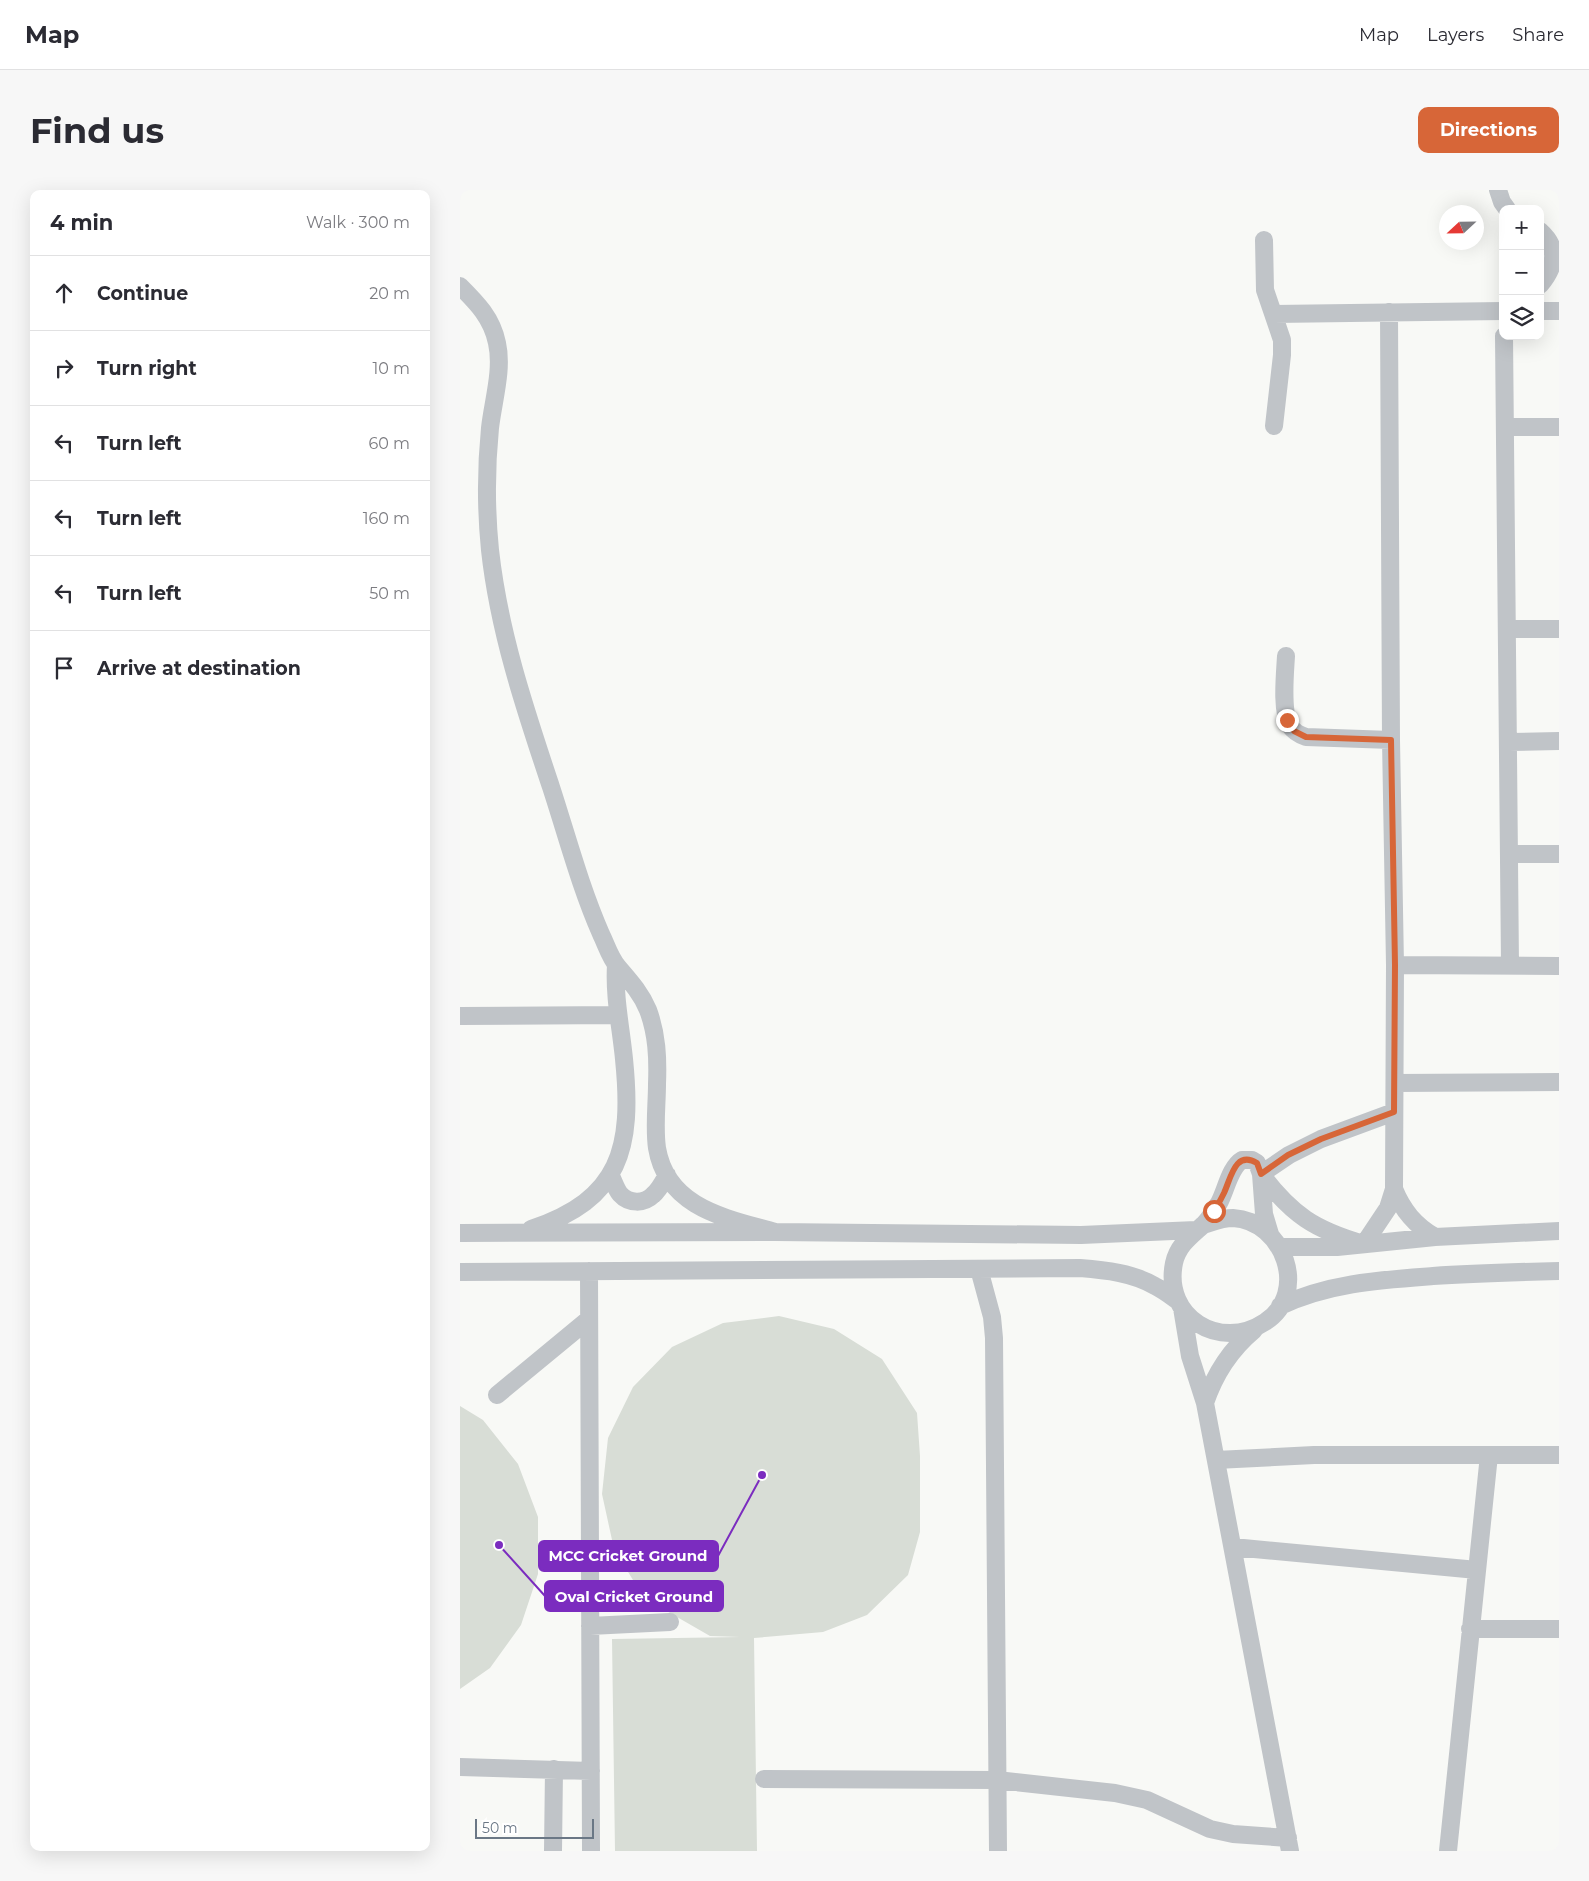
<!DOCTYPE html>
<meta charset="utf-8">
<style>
:root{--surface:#fff;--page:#f7f7f7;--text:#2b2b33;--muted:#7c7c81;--line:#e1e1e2;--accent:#d76638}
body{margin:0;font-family:Montserrat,sans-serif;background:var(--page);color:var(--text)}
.controls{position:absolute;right:15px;top:15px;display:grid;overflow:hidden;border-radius:10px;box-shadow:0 5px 20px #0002}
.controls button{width:45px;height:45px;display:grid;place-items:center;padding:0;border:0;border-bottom:1px solid var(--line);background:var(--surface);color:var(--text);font:25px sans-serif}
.compass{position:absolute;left:979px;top:15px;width:45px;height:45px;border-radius:50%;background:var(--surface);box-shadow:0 5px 20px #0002;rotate:248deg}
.scale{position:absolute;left:15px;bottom:12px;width:119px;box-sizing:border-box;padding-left:5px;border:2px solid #6a7785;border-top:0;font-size:14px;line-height:18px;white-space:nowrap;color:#6a7785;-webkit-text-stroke:4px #fff;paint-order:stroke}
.stop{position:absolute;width:15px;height:15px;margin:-11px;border:4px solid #d76638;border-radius:50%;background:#fff}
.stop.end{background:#d76638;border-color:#fff;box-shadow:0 1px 5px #0008}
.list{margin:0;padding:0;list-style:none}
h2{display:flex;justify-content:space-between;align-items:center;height:65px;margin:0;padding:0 20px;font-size:21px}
h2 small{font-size:16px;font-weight:400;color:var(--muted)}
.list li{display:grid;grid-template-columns:32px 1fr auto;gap:15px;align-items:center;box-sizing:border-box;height:75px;padding:0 20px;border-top:1px solid var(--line)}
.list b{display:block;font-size:19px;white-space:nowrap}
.list em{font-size:16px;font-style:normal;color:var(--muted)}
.icon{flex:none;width:28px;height:28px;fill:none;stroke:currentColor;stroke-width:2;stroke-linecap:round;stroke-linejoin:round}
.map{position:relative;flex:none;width:1099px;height:1661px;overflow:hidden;border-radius:10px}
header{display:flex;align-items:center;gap:30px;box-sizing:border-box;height:70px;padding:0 25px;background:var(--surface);border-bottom:1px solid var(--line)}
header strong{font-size:24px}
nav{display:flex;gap:28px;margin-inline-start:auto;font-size:18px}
.intro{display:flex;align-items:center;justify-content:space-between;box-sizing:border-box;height:120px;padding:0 30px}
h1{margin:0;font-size:35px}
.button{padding:12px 22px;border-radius:10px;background:var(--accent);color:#fff;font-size:18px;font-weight:700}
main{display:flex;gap:30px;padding:0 30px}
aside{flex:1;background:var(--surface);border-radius:10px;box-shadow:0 5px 20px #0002}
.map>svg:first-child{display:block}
.green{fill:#d8ddd6}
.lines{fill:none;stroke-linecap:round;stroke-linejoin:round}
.minor{stroke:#c0c4c8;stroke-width:18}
.route{stroke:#d76638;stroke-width:6}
.leader{fill:none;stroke:#7b2cbf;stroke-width:2}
.callout-dot{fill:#7b2cbf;stroke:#fff;stroke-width:2}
.callout{fill:#7b2cbf;stroke:#7b2cbf;stroke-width:2}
.callout-label{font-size:15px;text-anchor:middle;font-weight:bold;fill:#fff}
</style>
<header>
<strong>Map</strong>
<nav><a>Map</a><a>Layers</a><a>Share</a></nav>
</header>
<div class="intro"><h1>Find us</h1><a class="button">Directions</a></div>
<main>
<aside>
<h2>4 min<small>Walk · 300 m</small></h2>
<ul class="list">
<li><svg class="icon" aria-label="ahead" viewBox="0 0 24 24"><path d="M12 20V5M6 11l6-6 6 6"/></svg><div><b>Continue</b></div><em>20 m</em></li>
<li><svg class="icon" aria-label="right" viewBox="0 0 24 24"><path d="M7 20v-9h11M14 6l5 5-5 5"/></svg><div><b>Turn right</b></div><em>10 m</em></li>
<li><svg class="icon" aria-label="left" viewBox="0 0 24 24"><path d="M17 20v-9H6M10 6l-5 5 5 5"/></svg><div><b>Turn left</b></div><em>60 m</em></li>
<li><svg class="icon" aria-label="left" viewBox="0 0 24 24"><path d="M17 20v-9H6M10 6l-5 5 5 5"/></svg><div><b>Turn left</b></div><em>160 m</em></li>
<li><svg class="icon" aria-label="left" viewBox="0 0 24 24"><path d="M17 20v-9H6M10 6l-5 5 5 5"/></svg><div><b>Turn left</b></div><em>50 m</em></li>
<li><svg class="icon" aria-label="arrive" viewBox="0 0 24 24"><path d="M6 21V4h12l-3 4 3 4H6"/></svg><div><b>Arrive at destination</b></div></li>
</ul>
</aside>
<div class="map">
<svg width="1099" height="1661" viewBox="0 0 1099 1661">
<rect width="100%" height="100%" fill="#f8f9f6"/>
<path class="green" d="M 319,1126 L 374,1139 L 422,1169 L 457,1223 L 460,1266 L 460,1342 L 448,1385 L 407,1425 L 363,1442 L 294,1448 L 297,1661 L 155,1661 L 152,1449 L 280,1447 L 250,1446 L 184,1408 L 154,1359 L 142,1304 L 148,1248 L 173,1197 L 212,1157 L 263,1133 Z
M 0,1216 L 23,1230 L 58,1274 L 78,1327 L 78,1384 L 61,1435 L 30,1478 L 0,1499 Z"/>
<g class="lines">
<path class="minor" d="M 1038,0 L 1042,12 L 1047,19
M 1080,41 C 1099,58 1096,76 1080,95
M 804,50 L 805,100 L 822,150 L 822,165 L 814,236
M 0,96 C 17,113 32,128 37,153 C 43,180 33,211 30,238 C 26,278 26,320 30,360 C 39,442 65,519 91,597 C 107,646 120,696 141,744 C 146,754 150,768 158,777 C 170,791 181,803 188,820 C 197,844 198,868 197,894 C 197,914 194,937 197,958 C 207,1018 266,1028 315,1042
M 1080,121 L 1099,121
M 929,122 L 931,550 L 935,775 L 934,999 L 928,1018 L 904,1054 C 855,1040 832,1025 801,984 L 829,965 L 861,949 L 934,922
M 814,124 L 1043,121
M 1044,146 L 1050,775
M 1045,237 L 1099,237
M 1047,439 L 1099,439
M 826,466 C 825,484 821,522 830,536 C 834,542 840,545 846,547 L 931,550
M 1048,552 L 1099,551
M 1049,664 L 1099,664
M 935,775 L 1099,776
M 0,826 L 158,825
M 935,893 L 1099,892
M 151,986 C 154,992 156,999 160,1004 C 169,1014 184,1014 193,1005 C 199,1000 203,992 207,985
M 934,999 C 943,1021 955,1035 975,1047
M 743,1035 C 753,1032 762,1028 773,1028 C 824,1031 850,1103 805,1132 C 760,1162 703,1127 714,1073 C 718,1055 731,1046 743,1035 C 750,1029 754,1020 759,1013 C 766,1000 770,977 782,970 L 792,970 L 797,973 L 801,984 L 804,1024 L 810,1044
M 71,1039 C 161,1009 173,958 164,869 C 161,838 154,807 156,775
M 0,1043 L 315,1042 L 621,1045 L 736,1040
M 820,1057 L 877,1057 L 975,1047 L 1099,1041
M 519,1079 L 532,1127 L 534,1148 L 538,1661
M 129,1081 L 131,1661
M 0,1082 L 620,1078 C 645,1080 673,1083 695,1096 C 703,1100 711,1106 718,1111
M 820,1116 C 869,1093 919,1090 973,1086 C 1015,1083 1057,1082 1099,1081
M 722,1118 L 730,1166 L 745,1213 L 830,1661
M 37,1205 L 129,1129
M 745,1213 C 755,1183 770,1160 794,1140
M 756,1270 L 854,1265 L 1099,1265
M 773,1357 L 1017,1380
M 130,1436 L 210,1432
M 1010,1439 L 1099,1439
M 0,1577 L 131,1581
M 304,1589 L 537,1590 L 655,1603 L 687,1610 L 750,1639 L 773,1644 L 828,1648
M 93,1661 L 94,1579
M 988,1661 L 1029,1265"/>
</g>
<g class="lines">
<path class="route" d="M 754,1021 C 758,1015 761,1009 764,1003 C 771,988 775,960 797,973 L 801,984 L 828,965 L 861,949 L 934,922 L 935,775 L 931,550 L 846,547 L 834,541 L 827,530"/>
</g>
<path class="leader" d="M302 1285L258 1366M39 1355L85 1406"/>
<g class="callout-dot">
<circle cx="302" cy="1285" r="5"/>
<circle cx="39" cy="1355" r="5"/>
</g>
<g class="callout">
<rect x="79" y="1351" width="179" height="30" rx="5"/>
<rect x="85" y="1391" width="178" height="30" rx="5"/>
</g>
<g class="callout-label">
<text x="168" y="1371">MCC Cricket Ground</text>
<text x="174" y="1412">Oval Cricket Ground</text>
</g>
</svg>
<div class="controls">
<button>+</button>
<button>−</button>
<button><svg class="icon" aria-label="layers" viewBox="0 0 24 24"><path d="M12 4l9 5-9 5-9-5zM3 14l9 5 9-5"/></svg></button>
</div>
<svg class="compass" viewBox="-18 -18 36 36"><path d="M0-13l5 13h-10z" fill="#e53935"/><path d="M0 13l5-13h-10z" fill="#7c7c81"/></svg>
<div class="scale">50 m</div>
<div class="stop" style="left:754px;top:1021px"></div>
<div class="stop end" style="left:827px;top:530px"></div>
</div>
</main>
